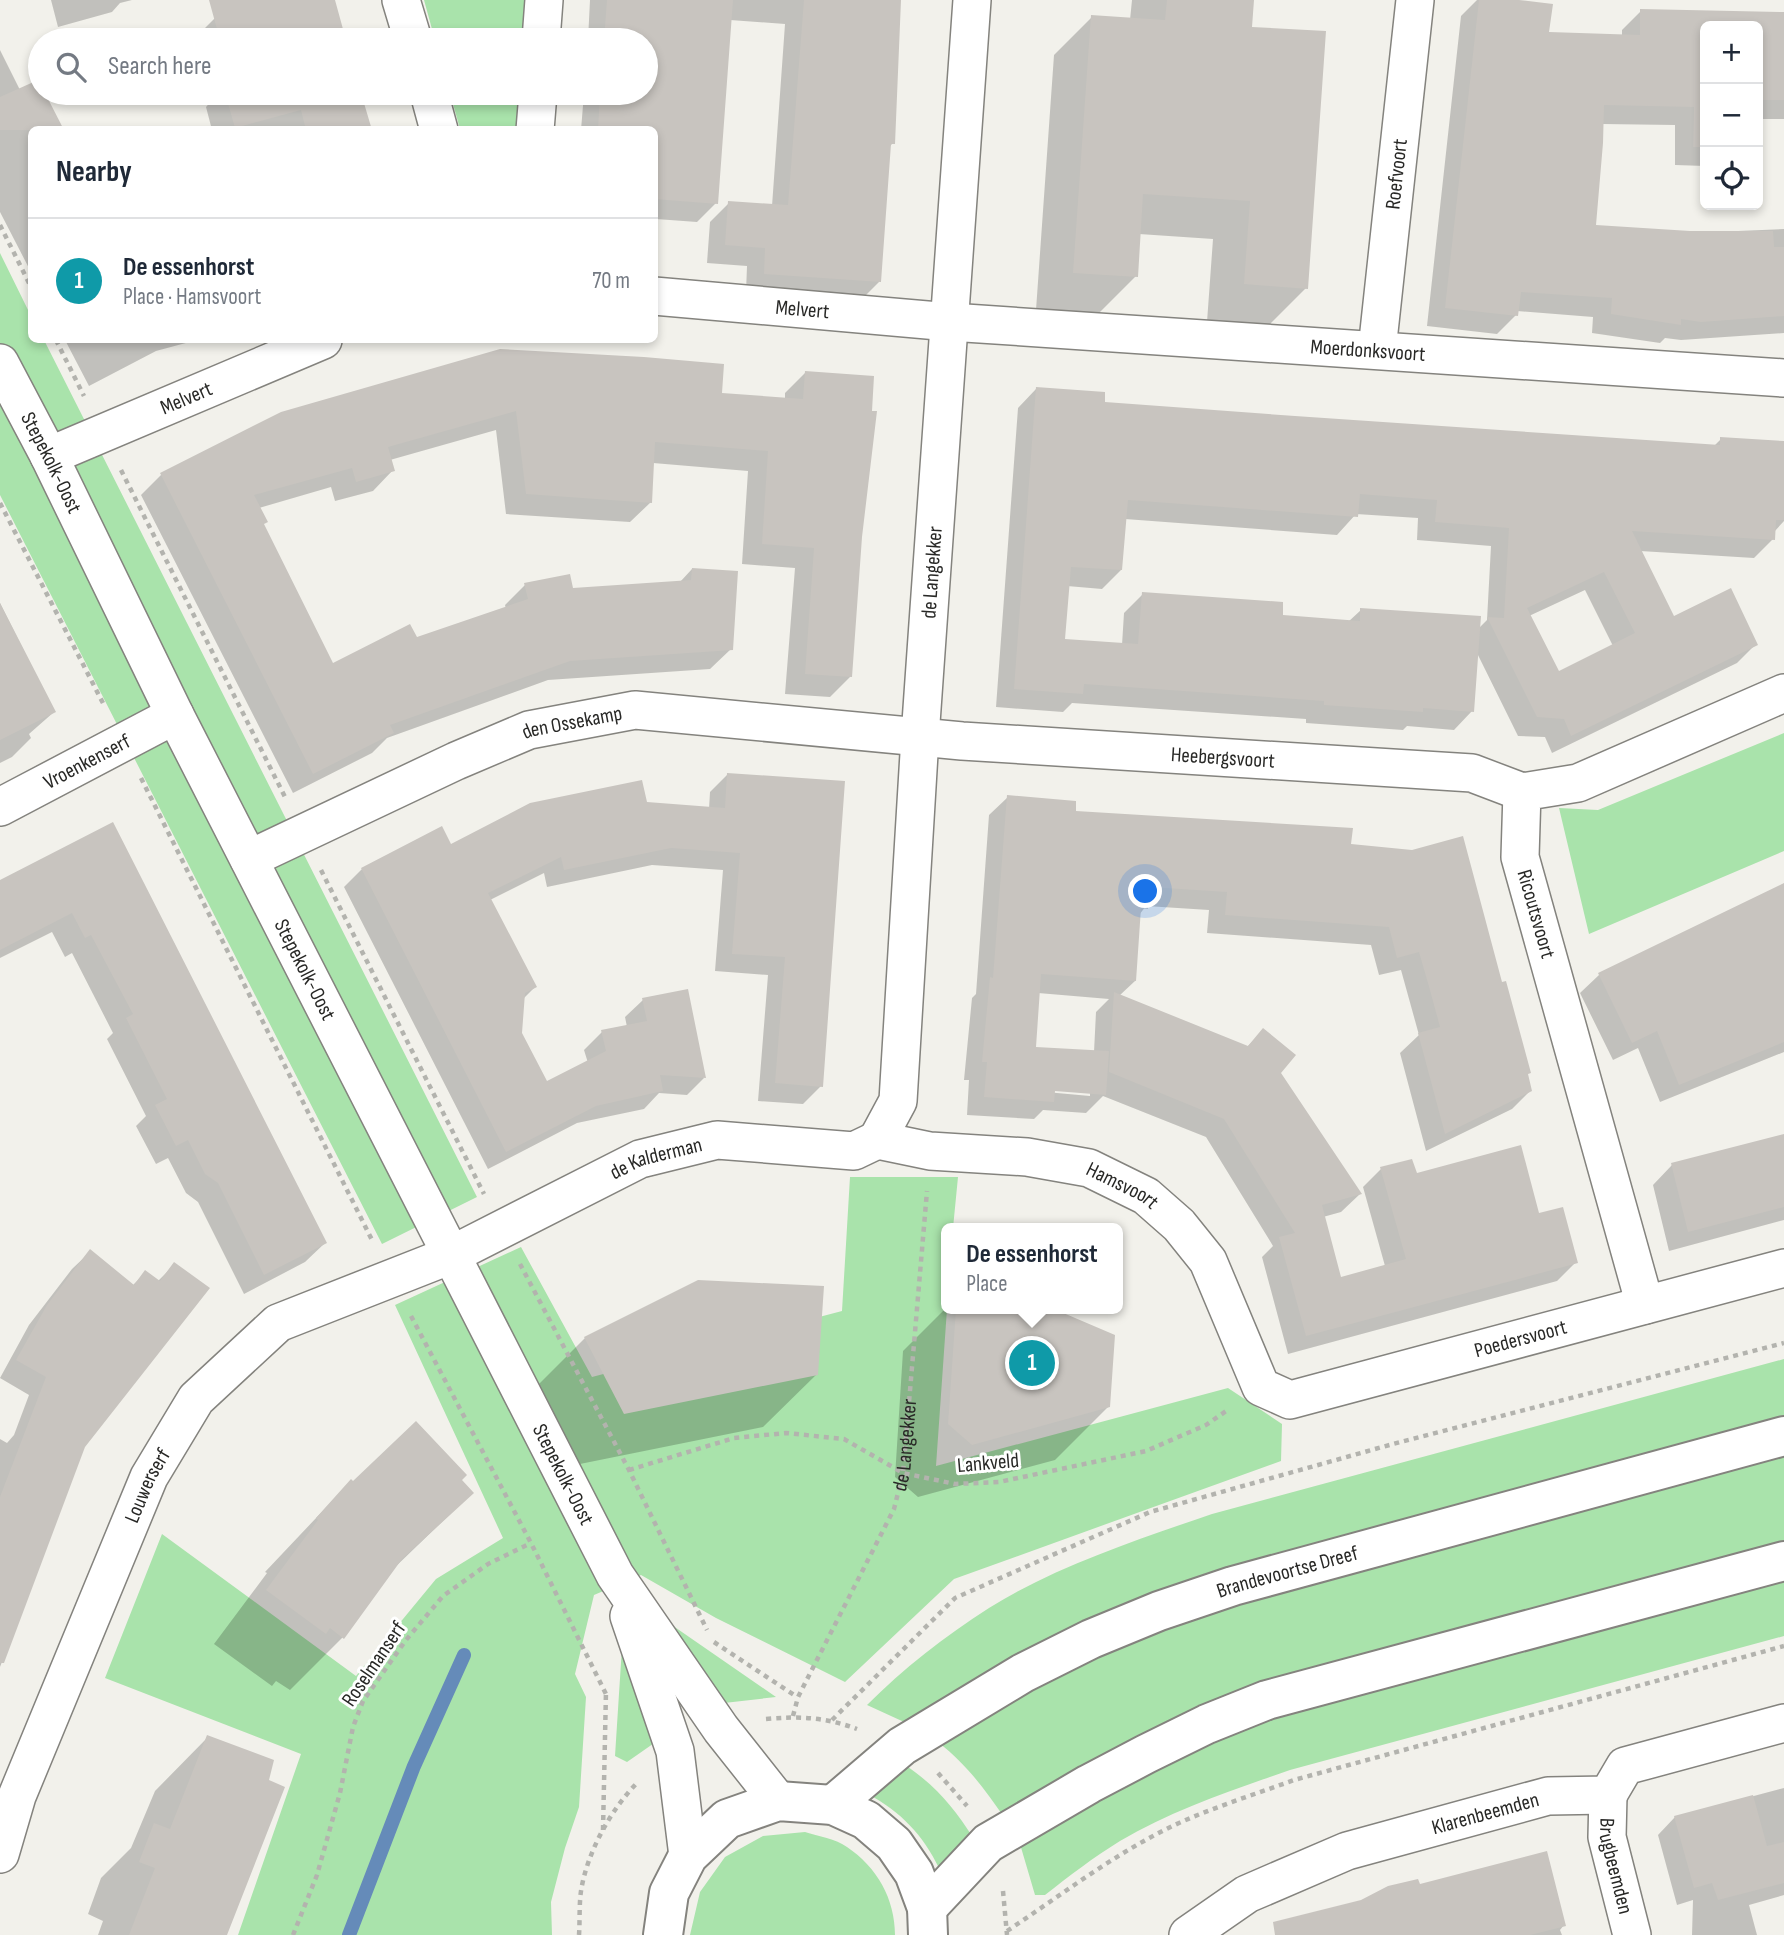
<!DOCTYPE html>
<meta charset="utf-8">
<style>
:root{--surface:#fff;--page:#f2f2f3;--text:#1f2937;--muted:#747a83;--line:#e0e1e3;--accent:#2563eb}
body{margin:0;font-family:"Sofia Sans Condensed",sans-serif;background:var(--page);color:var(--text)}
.controls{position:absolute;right:21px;top:21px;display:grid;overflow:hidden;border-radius:10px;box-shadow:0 4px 10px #0003}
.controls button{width:63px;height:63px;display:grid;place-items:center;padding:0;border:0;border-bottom:2px solid var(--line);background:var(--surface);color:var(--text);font:35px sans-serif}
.you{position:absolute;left:1146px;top:892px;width:24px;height:24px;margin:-18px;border:5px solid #fff;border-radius:50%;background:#1a73e8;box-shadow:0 0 0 10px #1a73e833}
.badge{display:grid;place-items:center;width:46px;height:46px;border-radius:50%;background:var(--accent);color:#fff;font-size:23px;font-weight:700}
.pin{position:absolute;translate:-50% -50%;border:4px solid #fff;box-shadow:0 2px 7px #0006}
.popup{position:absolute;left:941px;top:1223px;width:182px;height:91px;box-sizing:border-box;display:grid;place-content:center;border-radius:10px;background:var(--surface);filter:drop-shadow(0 2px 5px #0005);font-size:23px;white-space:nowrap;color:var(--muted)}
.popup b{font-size:26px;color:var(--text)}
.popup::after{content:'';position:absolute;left:50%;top:100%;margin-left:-14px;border:14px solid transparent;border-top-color:var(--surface)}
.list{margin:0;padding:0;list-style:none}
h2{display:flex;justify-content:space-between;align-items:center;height:91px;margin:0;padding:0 28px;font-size:30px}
h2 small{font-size:23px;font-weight:400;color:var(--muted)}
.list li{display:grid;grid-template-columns:46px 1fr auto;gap:21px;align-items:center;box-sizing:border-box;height:126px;padding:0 28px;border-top:2px solid var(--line)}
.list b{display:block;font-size:26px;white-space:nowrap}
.list p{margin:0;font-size:23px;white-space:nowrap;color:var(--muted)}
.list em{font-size:23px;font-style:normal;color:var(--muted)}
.icon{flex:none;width:38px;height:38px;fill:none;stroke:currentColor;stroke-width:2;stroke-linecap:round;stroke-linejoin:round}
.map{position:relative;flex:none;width:1784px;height:1935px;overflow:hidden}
.search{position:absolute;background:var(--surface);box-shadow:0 4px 10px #0003;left:28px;top:28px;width:630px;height:77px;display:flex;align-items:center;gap:18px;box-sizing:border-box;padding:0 24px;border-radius:38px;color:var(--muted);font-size:26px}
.panel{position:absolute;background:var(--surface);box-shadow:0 4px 10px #0003;left:28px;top:126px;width:630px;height:217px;border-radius:10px}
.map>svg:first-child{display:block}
.green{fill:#a9e3ab}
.shadow{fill:#0003;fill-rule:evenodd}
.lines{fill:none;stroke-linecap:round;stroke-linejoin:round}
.stream{stroke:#658bb9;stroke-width:14}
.building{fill:#c8c4bf;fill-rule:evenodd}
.minor-casing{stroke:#84837e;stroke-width:40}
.secondary-casing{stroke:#84837e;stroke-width:42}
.path{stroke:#b3b3ae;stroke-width:4.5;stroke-dasharray:5 5;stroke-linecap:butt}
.minor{stroke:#fff;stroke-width:37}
.secondary{stroke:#fff;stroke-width:38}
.labels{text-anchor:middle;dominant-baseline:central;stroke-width:6;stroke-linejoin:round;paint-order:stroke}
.street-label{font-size:21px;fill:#282826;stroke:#fff}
</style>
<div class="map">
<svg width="1784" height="1935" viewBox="0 0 1784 1935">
<rect width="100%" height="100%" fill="#f2f1eb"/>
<path class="green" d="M 424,0 L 526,0 L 523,40 L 435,40 Z
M 450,93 L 519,93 L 516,129 L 460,129 Z
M 0,253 L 31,316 L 32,340 L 44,340 L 477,1197 L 382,1244 L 0,495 Z
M 1784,733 L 1784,851 L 1589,934 L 1559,808 L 1598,810 Z
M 850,1177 L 958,1177 L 953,1228 L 946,1228 L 947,1309 L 936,1466 L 1228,1388 L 1282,1424 L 1281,1461 L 954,1579 L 845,1682 L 716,1618 L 641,1575 L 594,1595 L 575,1674 L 586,1697 L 579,1807 L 565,1848 L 551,1902 L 552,1935 L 238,1935 L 301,1754 L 105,1678 L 162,1534 L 356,1676 L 436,1579 L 503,1538 L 395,1305 L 521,1247 L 592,1377 L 842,1311 Z
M 1784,1359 L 1784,1424 L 1230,1574 L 915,1727 L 867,1705 C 903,1669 945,1636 989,1608 C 1054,1567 1139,1539 1212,1514 Z
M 1784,1447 L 1784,1548 L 1265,1689 L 1004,1817 C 983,1787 967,1765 938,1742 L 1031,1683 L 1163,1621 Z
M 1784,1571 L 1784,1636 L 1290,1770 C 1232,1790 1173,1810 1120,1841 C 1094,1857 1069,1876 1045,1895 L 1035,1895 L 1020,1844 L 1095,1795 L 1272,1709 Z
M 666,1621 L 776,1697 L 724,1703 Z
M 622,1647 L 660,1739 L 627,1762 L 615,1756 Z
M 908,1767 C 938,1788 954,1808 974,1839 L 939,1868 C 923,1835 901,1812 868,1794 Z
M 805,1832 C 818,1836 836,1839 847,1847 C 877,1867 895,1899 895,1935 L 690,1935 L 700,1892 L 725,1857 L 763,1836 Z"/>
<path class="shadow" d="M 51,0 L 132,0 L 120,3 L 112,12 L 58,27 Z
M 251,0 L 333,0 L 345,40 L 197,40 L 196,37 L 215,18 Z
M 590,0 L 900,0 L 893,143 L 889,147 L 880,281 L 861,300 L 746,292 L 747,266 L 707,263 L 710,222 L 729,203 L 772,206 L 785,24 L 730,20 L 716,203 L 697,222 L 656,219 L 654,222 L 654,130 L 581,130 L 584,93 L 646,93 L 646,40 L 588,40 Z
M 1132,0 L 1252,0 L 1250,28 L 1306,288 L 1268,326 L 1207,322 L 1213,239 L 1139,234 L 1136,276 L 1098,314 L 1036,310 L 1054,55 L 1092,17 L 1130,20 Z
M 1477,0 L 1504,0 L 1547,33 L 1622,36 L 1622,30 L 1641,11 L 1784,14 L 1784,119 L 1758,119 L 1758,26 L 1705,26 L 1705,166 L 1675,165 L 1675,125 L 1602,124 L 1594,227 L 1690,233 L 1784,229 L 1784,333 L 1681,340 L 1665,338 L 1660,343 L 1592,333 L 1593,317 L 1517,311 L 1516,315 L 1497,334 L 1427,326 L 1461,16 Z
M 0,50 L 20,90 L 37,82 L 40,93 L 43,93 L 62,130 L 32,130 L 32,274 L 0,212 Z
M 212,93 L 360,93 L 370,130 L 212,130 L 206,107 L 213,99 Z
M 65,340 L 197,340 L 156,351 L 89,386 Z
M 805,373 L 861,537 L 851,676 L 830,697 L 785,694 L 795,568 L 742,564 L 748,471 L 653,463 L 651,502 L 630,522 L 506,514 L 496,430 L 390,460 L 393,470 L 373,491 L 335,501 L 331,487 L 259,508 L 262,525 L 333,665 L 506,609 L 505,605 L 525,585 L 571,589 L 680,582 L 692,569 L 731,649 L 710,669 L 548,680 L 387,738 L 372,753 L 293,793 L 141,495 L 161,475 L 282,413 L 720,395 L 785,400 L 785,393 Z
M 1036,389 L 1103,404 L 1714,446 L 1721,439 L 1784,443 L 1784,521 L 1774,532 L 1773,539 L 1754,558 L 1640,551 L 1673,618 L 1756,644 L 1737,663 L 1552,753 L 1545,737 L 1518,736 L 1476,651 L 1472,711 L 1454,730 L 1407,726 L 1403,730 L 1306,723 L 1306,719 L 1072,703 L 1063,712 L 996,707 L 1018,408 ZM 1356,514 L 1418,518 L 1417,540 L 1491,546 L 1487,620 L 1478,629 L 1361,610 L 1348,622 L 1281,617 L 1143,594 L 1124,613 L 1122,645 L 1063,640 L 1067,586 L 1102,589 L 1121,570 L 1125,519 L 1337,535 ZM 1585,590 L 1613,646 L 1558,673 L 1529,616 Z
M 0,603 L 54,712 L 29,734 L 31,738 L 12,757 L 0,763 Z
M 727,775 L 843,783 L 821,1086 L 803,1104 L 758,1101 L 768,975 L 715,971 L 723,870 L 652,865 L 547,887 L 544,873 L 490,900 L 535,987 L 523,999 L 521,1033 L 547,1083 L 588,1063 L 584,1050 L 602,1032 L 627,1027 L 625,1017 L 643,1000 L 704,1078 L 687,1095 L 659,1093 L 644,1109 L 577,1123 L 488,1169 L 344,887 L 362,869 L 450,846 L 645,804 L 709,809 L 710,792 Z
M 1008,797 L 1074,812 L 1349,846 L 1526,1075 L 1530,1091 L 1512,1109 L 1426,1151 L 1400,1053 L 1419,1035 L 1401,970 L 1379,975 L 1371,945 L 1207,933 L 1209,910 L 1146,906 L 1139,915 L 1135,981 L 1119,996 L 1246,1048 L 1263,1031 L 1279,1073 L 1360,1194 L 1341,1212 L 1323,1217 L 1339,1280 L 1385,1266 L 1363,1187 L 1381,1169 L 1416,1175 L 1538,1215 L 1576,1262 L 1557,1281 L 1288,1354 L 1262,1257 L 1273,1246 L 1206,1137 L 1103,1096 L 1086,1113 L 1043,1110 L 1034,1119 L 967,1115 L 969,1080 L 964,1080 L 972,998 L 976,994 L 989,815 ZM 1038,993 L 1109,999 L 1096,1012 L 1094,1052 L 1034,1048 ZM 1046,1089 L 1090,1092 L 1090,1096 L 1046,1092 Z
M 112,825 L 325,1243 L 305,1262 L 244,1294 L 198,1202 L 186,1193 L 168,1158 L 156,1164 L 136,1126 L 146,1116 L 107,1039 L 113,1033 L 72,953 L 65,957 L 52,932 L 0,958 L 0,902 Z
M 1784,885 L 1784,1052 L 1660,1102 L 1638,1048 L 1613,1060 L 1580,993 L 1599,975 Z
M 1784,1135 L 1784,1220 L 1669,1251 L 1653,1185 L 1672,1165 Z
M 90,1252 L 132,1286 L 146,1272 L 158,1281 L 175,1264 L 84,1447 L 0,1667 L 0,1439 L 7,1443 L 14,1435 L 29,1395 L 0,1378 L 29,1325 L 72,1269 Z
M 946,1308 L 1050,1309 L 1114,1336 L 1108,1407 L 1055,1460 L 918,1497 L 895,1477 L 903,1351 Z
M 585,1338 L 817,1374 L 763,1427 L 570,1466 L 532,1391 Z
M 459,1480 L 472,1493 L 390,1572 L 343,1637 L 290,1690 L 276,1681 L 272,1686 L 214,1644 L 267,1573 L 265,1572 L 351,1481 Z
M 208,1737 L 227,1935 L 98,1935 L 103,1921 L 88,1914 L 101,1878 L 131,1848 L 155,1791 Z
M 1784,1788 L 1784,1895 L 1749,1905 L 1757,1935 L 1692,1935 L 1693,1900 L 1677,1905 L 1658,1835 L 1675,1817 Z
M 1419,1887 L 1564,1925 L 1560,1930 L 1562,1935 L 1289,1935 Z"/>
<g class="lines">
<path class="stream" d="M 349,1935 L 414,1766 L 464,1655"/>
</g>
<path class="building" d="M 209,0 L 335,0 L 346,40 L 220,40 Z
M 607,0 L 733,0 L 718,204 L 654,199 L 654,130 L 598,130 L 600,93 L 646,93 L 646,40 L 604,40 Z
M 804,0 L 901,0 L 895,144 L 891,144 L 881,282 L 764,274 L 765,248 L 725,245 L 728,201 L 788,205 Z
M 1167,0 L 1254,0 L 1252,27 L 1326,31 L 1308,289 L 1244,284 L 1250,201 L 1143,194 L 1138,277 L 1073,273 L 1091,15 L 1165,20 Z
M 1479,0 L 1519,0 L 1553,4 L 1549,32 L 1640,35 L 1640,9 L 1784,12 L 1784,100 L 1758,100 L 1758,26 L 1705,26 L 1705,147 L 1693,147 L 1694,107 L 1604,105 L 1603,143 L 1596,225 L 1690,231 L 1773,231 L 1774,247 L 1784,247 L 1784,316 L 1701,322 L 1681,319 L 1681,325 L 1611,314 L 1612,298 L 1521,292 L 1518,316 L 1445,308 Z
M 38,80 L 40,93 L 45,93 L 64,130 L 0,130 L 0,97 Z
M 225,93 L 361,93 L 372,130 L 306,130 L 301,110 L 235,128 Z
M 500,349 L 644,357 L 724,364 L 722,393 L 803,399 L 805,371 L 874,376 L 872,411 L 877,411 L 862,537 L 852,677 L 805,674 L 814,548 L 762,544 L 768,451 L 655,442 L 652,503 L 526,494 L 516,411 L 388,447 L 395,471 L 356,482 L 352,468 L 254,495 L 268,522 L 264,524 L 333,663 L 410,624 L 417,637 L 528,599 L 524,583 L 570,574 L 573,588 L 691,580 L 692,568 L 738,571 L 733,650 L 570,661 L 390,725 L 394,733 L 313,774 L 160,473 L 281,412 Z
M 1036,387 L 1105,392 L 1105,402 L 1295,416 L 1720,445 L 1720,437 L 1784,441 L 1784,520 L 1776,520 L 1775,540 L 1632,531 L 1674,616 L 1731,588 L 1758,645 L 1571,736 L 1564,719 L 1537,717 L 1487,617 L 1504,618 L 1509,528 L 1435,522 L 1437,500 L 1398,497 L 1360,494 L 1358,517 L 1128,500 L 1122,570 L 1071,567 L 1065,639 L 1138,644 L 1142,592 L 1283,602 L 1283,615 L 1360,621 L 1360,608 L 1481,616 L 1474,712 L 1423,708 L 1423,712 L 1324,705 L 1324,701 L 1084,684 L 1083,694 L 1014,689 ZM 1604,572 L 1635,633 L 1559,671 L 1527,608 Z
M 0,603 L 56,712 L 0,740 Z
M 727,773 L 845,781 L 823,1087 L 775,1083 L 785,957 L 732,954 L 740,853 L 671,848 L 564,870 L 561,857 L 488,893 L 537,987 L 525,993 L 522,1033 L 547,1081 L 606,1051 L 601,1030 L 647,1021 L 642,998 L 688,989 L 706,1078 L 660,1075 L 663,1091 L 596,1106 L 506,1152 L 361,868 L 442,826 L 451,844 L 530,803 L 642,780 L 647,802 L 725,808 Z
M 1007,795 L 1076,801 L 1076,811 L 1353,828 L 1351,844 L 1412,850 L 1463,836 L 1502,982 L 1506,981 L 1531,1073 L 1528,1074 L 1532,1091 L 1445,1134 L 1418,1033 L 1440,1027 L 1430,990 L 1419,952 L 1397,958 L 1389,927 L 1225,915 L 1227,892 L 1150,887 L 1148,909 L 1141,908 L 1136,981 L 1041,974 L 1036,1047 L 1109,1051 L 1106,1095 L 1055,1091 L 1054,1102 L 984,1097 L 987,1062 L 982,1062 L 990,977 L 993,978 Z
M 113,822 L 327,1243 L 264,1275 L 218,1183 L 205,1174 L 188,1140 L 176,1146 L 155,1105 L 167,1099 L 126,1018 L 133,1014 L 91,935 L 85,938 L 72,913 L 0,950 L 0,880 Z
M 1784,883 L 1784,1042 L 1679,1085 L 1657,1031 L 1632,1043 L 1598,973 Z
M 1114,992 L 1248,1046 L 1263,1028 L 1296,1055 L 1281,1073 L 1362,1194 L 1322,1205 L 1341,1277 L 1406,1259 L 1380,1167 L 1412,1159 L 1417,1173 L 1521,1145 L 1539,1213 L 1563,1207 L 1578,1263 L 1306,1336 L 1279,1237 L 1295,1233 L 1224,1119 L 1109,1072 Z
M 1784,1134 L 1784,1207 L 1688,1232 L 1671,1163 Z
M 90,1249 L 134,1285 L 145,1270 L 160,1281 L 174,1262 L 210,1288 L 85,1447 L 4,1663 L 0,1663 L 0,1497 L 46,1377 L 16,1360 L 47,1305 Z
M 698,1280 L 824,1286 L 818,1375 L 624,1414 L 584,1337 Z
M 956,1309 L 1054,1309 L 1115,1335 L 1110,1407 L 972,1445 L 948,1424 Z
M 416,1421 L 467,1475 L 462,1480 L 474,1493 L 402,1559 L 344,1639 L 330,1628 L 326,1634 L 266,1590 L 318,1520 L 316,1518 L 351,1479 L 353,1481 Z
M 207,1735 L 274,1760 L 269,1780 L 285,1787 L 227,1935 L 129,1935 L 155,1868 L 139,1862 L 154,1823 L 170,1829 Z
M 1753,1795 L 1767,1846 L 1784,1842 L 1784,1883 L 1718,1900 L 1712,1883 L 1694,1888 L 1674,1816 Z
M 1547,1851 L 1566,1926 L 1530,1935 L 1275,1935 L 1273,1922 L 1361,1900 L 1388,1886 L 1418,1879 L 1420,1884 Z"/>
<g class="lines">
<defs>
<g id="minor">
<path d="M 401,0 L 413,40"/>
<path d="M 541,40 L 544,0"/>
<path d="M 429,93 L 439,130"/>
<path d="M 535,130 L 538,93"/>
<path id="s2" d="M 654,296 L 950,322 L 1784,378"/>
<path id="s3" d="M 1377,350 L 1415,0"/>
<path id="s4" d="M 0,363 L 49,456 L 175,715 L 615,1575 L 721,1729 L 778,1801"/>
<path id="s5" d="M 49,456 L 323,340"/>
<path id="s6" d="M 0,807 L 175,715"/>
<path id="s7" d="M 249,859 L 456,761 L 529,730 L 635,710 L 962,741 L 1472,773 L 1522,792"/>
<path id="s8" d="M 877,1140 L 898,1101 L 920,737 L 972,0"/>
<path id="s9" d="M 877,1140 L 930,1151 L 1027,1157 L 1089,1168 L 1146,1196 L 1179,1225 L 1208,1261 L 1261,1387 L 1290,1400 L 1784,1268"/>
<path d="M 1645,1305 L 1520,857 L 1522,792 L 1578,783 L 1784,693"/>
<path d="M 629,1616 L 675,1751 L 688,1856"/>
<path id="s10" d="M 1608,1795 L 1607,1837 L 1632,1935"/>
<path id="s11" d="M 0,1854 L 17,1796 L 149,1477 L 196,1399 L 278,1323 L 451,1255 L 640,1159 L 717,1140 L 854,1151 L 877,1140"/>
<path id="s12" d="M 1188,1935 L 1247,1894 L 1347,1851 L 1548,1796 L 1608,1795 L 1625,1766 L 1784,1723"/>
</g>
<g id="secondary">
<path id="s13" d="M 833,1805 L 902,1746 L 1023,1673 L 1091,1639 L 1159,1611 L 1233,1586 L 1784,1436"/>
<path d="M 927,1908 L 988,1843 L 1089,1784 L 1146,1754 L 1207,1724 L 1267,1700 L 1784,1561"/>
<path d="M 663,1935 L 669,1893 L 688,1856 L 727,1819 L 778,1801 L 833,1805 L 866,1820 L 894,1844 L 914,1873 L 927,1908 L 928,1935"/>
</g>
</defs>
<use href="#minor" class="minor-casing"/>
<use href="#secondary" class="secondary-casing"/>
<g class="path">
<path d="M 0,225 L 32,289"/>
<path d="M 56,340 L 84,396"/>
<path d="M 121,470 L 285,797"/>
<path d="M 0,503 L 105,707"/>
<path d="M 141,778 L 373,1242"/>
<path d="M 321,870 L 484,1194"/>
<path d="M 520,1264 L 629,1470 L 707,1630"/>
<path d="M 411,1316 L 531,1543 L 606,1694"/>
<path d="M 629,1470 L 734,1438 L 786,1433 L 844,1439 L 903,1473 L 955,1484 L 999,1482 L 1146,1451 L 1206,1425 L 1229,1409"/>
<path d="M 714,1642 L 797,1697"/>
<path id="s1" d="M 793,1716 L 798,1697 L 894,1509 L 903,1473 L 927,1191"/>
<path d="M 766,1719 C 800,1716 825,1717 857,1729"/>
<path d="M 832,1720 L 955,1598 L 1150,1512 L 1393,1444 L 1784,1343"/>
<path d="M 938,1773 L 967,1806"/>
<path d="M 603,1830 L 606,1691"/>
<path d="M 1003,1891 L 1007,1935"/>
<path d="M 1007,1931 C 1063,1894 1118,1851 1179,1823 C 1217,1806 1256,1794 1294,1780 L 1784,1646"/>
<path d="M 293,1935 L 317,1875 L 340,1793 L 353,1727 L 363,1701 L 406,1640 L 443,1596 L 488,1564 L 531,1543"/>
<path d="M 579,1935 C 580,1921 579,1905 581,1891 C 587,1853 610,1811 636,1784"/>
</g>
<use href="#minor" class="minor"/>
<use href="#secondary" class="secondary"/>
</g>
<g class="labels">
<g class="street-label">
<text stroke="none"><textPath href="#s3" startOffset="177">Roefvoort</textPath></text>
<text stroke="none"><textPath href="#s2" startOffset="149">Melvert</textPath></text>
<text stroke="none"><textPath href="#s2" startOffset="716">Moerdonksvoort</textPath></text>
<text stroke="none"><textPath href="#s5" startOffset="149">Melvert</textPath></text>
<text stroke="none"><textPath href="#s4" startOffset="112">Stepekolk-Oost</textPath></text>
<text stroke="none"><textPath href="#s8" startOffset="574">de Langekker</textPath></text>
<text stroke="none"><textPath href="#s7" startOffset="352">den Ossekamp</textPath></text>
<text stroke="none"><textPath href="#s7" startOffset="1006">Heebergsvoort</textPath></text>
<text stroke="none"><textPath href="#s6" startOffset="98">Vroenkenserf</textPath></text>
<text transform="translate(1536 914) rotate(74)">Ricoutsvoort</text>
<text stroke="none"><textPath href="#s4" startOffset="679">Stepekolk-Oost</textPath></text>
<text stroke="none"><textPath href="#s11" startOffset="1022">de Kalderman</textPath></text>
<text stroke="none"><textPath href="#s9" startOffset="252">Hamsvoort</textPath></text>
<text stroke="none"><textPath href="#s9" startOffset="775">Poedersvoort</textPath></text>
<text stroke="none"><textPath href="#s1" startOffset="296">de Langekker</textPath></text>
<text transform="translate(988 1463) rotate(-5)">Lankveld</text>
<text stroke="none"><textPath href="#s4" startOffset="1246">Stepekolk-Oost</textPath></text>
<text stroke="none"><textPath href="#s11" startOffset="397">Louwerserf</textPath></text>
<text stroke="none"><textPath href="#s13" startOffset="516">Brandevoortse Dreef</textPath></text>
<text transform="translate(374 1664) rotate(-56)">Roselmanserf</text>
<text stroke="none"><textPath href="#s12" startOffset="324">Klarenbeemden</textPath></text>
<text stroke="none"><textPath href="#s10" startOffset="72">Brugbeemden</textPath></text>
</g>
</g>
</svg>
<div class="controls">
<button>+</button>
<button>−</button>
<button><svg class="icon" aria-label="locate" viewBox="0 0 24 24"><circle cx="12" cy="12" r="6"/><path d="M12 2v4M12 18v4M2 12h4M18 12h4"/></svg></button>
</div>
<div class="you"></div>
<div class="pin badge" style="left:1032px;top:1363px;background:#0f9aa8">1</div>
<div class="popup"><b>De essenhorst</b>Place</div>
<div class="search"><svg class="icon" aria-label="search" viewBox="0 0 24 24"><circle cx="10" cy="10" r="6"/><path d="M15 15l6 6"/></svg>Search here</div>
<section class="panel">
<h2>Nearby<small></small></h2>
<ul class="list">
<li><span class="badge" style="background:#0f9aa8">1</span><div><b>De essenhorst</b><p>Place · Hamsvoort</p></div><em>70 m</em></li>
</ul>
</section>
</div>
